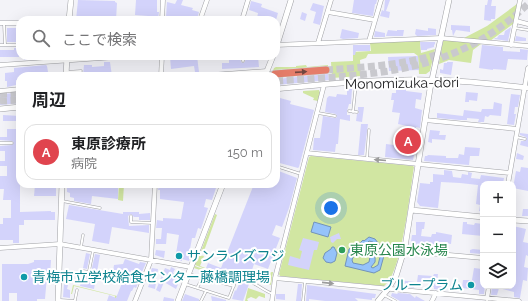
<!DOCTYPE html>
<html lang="ja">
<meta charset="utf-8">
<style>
:root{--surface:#fff;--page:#f2f2f2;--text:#202124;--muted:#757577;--line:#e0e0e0;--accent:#8f1878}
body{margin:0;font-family:Raleway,"Noto Sans JP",sans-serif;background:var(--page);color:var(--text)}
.controls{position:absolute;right:12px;bottom:12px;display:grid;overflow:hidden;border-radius:8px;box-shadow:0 4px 16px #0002}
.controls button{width:36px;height:36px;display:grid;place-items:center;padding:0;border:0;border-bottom:1px solid var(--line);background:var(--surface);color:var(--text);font:20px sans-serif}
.you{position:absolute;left:331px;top:208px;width:14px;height:14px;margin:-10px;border:3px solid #fff;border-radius:50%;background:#1a73e8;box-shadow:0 0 0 6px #1a73e833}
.badge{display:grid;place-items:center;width:26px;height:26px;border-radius:50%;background:var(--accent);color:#fff;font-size:13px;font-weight:700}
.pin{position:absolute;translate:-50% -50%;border:2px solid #fff;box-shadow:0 1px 4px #0006}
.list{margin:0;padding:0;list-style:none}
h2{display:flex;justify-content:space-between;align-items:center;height:52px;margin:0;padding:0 16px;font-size:17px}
h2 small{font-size:13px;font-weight:400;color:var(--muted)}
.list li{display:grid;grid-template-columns:26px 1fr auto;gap:12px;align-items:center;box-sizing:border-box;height:56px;margin:0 8px 8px;padding:0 8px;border:1px solid var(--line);border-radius:12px}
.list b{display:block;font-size:15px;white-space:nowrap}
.list p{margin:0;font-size:13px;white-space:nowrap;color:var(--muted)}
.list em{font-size:13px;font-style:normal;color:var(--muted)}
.icon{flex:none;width:22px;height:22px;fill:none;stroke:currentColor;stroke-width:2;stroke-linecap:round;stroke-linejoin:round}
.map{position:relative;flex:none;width:528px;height:301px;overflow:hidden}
.search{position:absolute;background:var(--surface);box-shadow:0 4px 16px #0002;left:16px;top:16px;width:264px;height:44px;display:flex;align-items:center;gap:10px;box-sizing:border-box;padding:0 14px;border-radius:12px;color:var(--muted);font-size:15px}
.panel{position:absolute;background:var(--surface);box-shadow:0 4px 16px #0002;left:16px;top:72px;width:264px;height:116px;border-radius:12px}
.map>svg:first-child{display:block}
.green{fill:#d1e6a2}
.water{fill:#95c3fa;stroke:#7293ba;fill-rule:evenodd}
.building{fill:#d3d3fb}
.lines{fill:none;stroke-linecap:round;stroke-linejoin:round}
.motorway-tunnel{stroke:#c9c9ce;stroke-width:7;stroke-dasharray:7 3.5;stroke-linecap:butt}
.service-casing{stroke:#a0a1a5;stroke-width:3}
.minor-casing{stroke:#a0a1a5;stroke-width:5}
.tertiary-casing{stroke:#a0a1a5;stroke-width:6}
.motorway-casing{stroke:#cececf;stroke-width:8}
.service{stroke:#fff;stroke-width:2}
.minor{stroke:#fff;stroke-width:4}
.tertiary{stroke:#fff;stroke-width:5}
.motorway{stroke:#e57d6a;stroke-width:7}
.oneway{fill:#704640}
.oneway2{fill:#9c9c9c}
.leisure-dot{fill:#2e9e5b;stroke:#fff;stroke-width:1.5}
.culture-dot{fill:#0f9aa8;stroke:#fff;stroke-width:1.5}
.labels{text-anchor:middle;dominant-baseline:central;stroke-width:4;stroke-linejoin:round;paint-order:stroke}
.street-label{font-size:14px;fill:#222224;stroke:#fff}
.leisure-label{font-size:14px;fill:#27864d;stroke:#fff;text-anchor:start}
.culture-label{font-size:14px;fill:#0d838f;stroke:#fff;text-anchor:start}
</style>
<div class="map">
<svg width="528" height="301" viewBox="0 0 528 301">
<rect width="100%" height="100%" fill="#f3f3f8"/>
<path class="green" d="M 517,4 L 513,24 L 490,41 L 464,38 L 487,26 Z
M 445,40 L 481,44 L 473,50 L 471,63 L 449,60 L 439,64 L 443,41 Z
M 420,41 L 421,53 L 435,49 L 430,71 L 426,74 L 419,74 L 418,56 L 414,53 L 368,54 L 366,58 L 360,60 L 361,76 L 332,78 L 331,62 L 353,61 L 353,52 L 371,51 L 370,43 Z
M 306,65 L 307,67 L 328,65 L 328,66 L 274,70 L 274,76 L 271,76 L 274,68 L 276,67 L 296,67 L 296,66 Z
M 319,90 L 320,93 L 318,101 L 313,100 L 314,98 L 303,93 L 303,91 Z
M 311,156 L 413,166 L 414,167 C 410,190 402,274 384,286 L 280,276 L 279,274 L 309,157 Z
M 119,184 L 124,184 L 123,201 L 118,200 Z
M 215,214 L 217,215 L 204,251 L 206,252 L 205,253 L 201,251 Z
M 199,255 L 204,256 L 200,266 L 219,273 L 219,274 L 195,265 Z
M 195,266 L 219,275 L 220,273 L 234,278 L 233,281 L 194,268 Z
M 272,272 L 273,272 L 271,285 L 249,277 L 250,275 L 263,279 L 265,274 Z
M 73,285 L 117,296 L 115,301 L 114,301 L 115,296 L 74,286 L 72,294 L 71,294 Z
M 248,288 L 265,294 L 265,298 L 259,296 L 256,299 L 251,297 L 247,299 L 248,301 L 245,301 Z"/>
<path class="water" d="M 314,222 L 331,227 L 328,237 L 311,232 Z
M 369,237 L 375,239 L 385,252 L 380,270 L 374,273 L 345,266 L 349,249 L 360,243 L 363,240 L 364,241 ZM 369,241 L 373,242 L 375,248 L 381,253 L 378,265 L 373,268 L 371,267 C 372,265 374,264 375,262 C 376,255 372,247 365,245 ZM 360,248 L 367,250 L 370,257 L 369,262 L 363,265 L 353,263 L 352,260 L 354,255 L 354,252 Z
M 332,247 L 334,247 L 337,253 L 335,261 L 331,263 L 326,262 L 323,258 L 325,253 L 331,249 Z"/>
<path class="building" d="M 78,0 L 115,1 L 115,2 L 117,3 L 116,20 L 104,17 L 104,18 L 97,18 L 97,20 L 76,20 Z
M 136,0 L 157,0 L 157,12 L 159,12 L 158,19 L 148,19 L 148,16 L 135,15 Z
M 177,0 L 183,0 L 181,5 L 193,8 L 192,10 L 199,12 L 197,19 L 179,16 L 177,19 L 166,17 L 167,2 L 175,4 Z
M 354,0 L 377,0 L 376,4 L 375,4 L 373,16 L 352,13 Z
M 385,0 L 390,0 L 386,11 L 390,12 L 389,18 L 380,16 L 382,10 L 384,11 Z
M 488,0 L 492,0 L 491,6 L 496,6 L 495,19 L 491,19 L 491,21 L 484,20 L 485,5 L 487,5 Z
M 251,1 L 262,4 L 261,7 L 278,13 L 276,20 L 258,20 L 259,19 L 257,18 L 258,13 L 249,10 Z
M 313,3 L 324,6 L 320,25 L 313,23 L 316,12 L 310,10 Z
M 302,12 L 307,14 L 305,21 L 300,19 Z
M 451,25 L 470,26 L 470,32 L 456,30 L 453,36 L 452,30 L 451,30 Z
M 511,27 L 508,41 L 494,39 L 495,38 L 497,38 L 499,35 L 504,35 L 505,31 Z
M 7,28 L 20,28 L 20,42 L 7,42 Z
M 428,28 L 436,29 L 436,35 L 417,36 L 415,34 L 416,29 L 428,31 Z
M 342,29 L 359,33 L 358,38 L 343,39 L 340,38 Z
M 388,30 L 397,31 L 397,30 L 404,30 L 403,36 L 386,36 Z
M 375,31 L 385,33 L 385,37 L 374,37 Z
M 516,36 L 526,38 L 526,41 L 515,41 Z
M 420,42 L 435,42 L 435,44 L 434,45 L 434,47 L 427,49 L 427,50 L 421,50 Z
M 353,45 L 370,45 L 370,51 L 356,51 L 355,55 L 353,55 Z
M 482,45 L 503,47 L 503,51 L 520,52 L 520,49 L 528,50 L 527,60 L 508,59 L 506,70 L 493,69 L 493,70 L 479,68 Z
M 14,48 L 19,48 L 19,57 L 0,57 L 0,50 L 14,50 Z
M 31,56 L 46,57 L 46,58 L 24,60 L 24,57 L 31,57 Z
M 197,56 L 199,72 L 195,72 L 194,66 L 171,69 L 170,57 Z
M 229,56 L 240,56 L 241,62 L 243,63 L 245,62 L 246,56 L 258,56 L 259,67 L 222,69 L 222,63 L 229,63 Z
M 418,56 L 419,70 L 389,71 L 388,57 Z
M 104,62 L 110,62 L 112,76 L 104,76 L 104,75 L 83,76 L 84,65 L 92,65 L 92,67 L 104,66 Z
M 447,62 L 453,62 L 451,75 L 440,73 L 440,69 L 443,70 L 444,63 L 447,63 Z
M 46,65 L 47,66 L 48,72 L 49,72 L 50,76 L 20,76 L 20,80 L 16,80 L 16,85 L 7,87 L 7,81 L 5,81 L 5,73 L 14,72 L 14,68 Z
M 328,74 L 329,80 L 276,85 L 276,79 Z
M 396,86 L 406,86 L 406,91 L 422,93 L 421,100 L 416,99 L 415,108 L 422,110 L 420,128 L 416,127 L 414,137 L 412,150 L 415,151 L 413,160 L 385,157 L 386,144 L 402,146 L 404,135 L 406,135 L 407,126 L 398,124 L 400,113 L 392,112 L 394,100 L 391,100 L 392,93 L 396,93 Z
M 347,89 L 352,89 L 351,104 L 349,104 L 347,111 L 347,115 L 350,115 L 350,121 L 340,119 L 338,144 L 336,144 L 335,152 L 313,150 L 314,138 L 320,138 L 323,116 L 335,118 L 337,117 L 336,114 L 325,112 L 327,98 L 329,96 L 336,97 L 337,94 L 347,95 Z
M 466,92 L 478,93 L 477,101 L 469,100 L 469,102 L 465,102 Z
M 20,93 L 20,103 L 0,105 L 0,94 Z
M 511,94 L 520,95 L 518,107 L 515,107 L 514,114 L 516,114 L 514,125 L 507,124 Z
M 280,98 L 291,101 L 290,104 L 314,110 L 299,167 L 298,168 L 276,162 L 276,114 Z
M 494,102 L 502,104 L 501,116 L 490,115 L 488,117 L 485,116 L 484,122 L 478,122 L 479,119 L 467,118 L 467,120 L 460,120 L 437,118 L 437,113 L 463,116 L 464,110 L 481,112 L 482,109 L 493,109 Z
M 358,107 L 364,107 L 362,122 L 356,121 L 357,114 L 359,113 L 358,110 Z
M 3,115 L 20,116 L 20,121 L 3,121 Z
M 361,124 L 368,124 L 364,155 L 358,155 Z
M 7,129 L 20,129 L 20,212 L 51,211 L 51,212 L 55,212 L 55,220 L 24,220 L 24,225 L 19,225 L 19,243 L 13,243 L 13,240 L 0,240 L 0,224 L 3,224 L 3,218 L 11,218 L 11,200 L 3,200 L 4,189 L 0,189 L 0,176 L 7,176 L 7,166 L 0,166 L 0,161 L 5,161 L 5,151 L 0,151 L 0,146 L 12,145 L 14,143 L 12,141 L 0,140 L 0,137 L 7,137 Z
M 430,130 L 440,131 L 439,135 L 446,135 L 445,140 L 432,139 L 432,143 L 428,142 Z
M 520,133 L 528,134 L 528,147 L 520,145 L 521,141 L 525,141 L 527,139 L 526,137 L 520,135 Z
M 465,147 L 480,148 L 479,156 L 470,156 L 469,165 L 424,161 L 425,156 L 427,156 L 428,155 L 446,156 L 446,158 L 458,158 L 459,154 L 464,155 Z
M 517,153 L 524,156 L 523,160 L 516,159 Z
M 521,167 L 528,168 L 528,191 L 513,188 L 516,171 L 520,172 Z
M 276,170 L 297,178 L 289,208 L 282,227 L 276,225 L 272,235 L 280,238 L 268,269 L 254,264 L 250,276 L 235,271 L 233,278 L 206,268 L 208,263 L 221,268 L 254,184 L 276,184 Z
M 444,170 L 452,171 L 453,177 L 461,178 L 462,174 L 468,175 L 468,172 L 472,173 L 471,178 L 480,179 L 481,175 L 504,178 L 503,184 L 483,184 L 483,212 L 479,211 L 480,205 L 476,204 L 478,185 L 460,183 L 441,182 L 438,208 L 420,206 L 417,202 L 420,183 L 430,184 L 430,182 L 433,182 L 433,174 L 444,175 Z
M 35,184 L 51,184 L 51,188 L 56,188 L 56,196 L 34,196 Z
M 67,184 L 103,185 L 109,186 L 112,188 L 114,186 L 118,187 L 118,199 L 92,196 L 91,204 L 74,201 L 74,198 L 70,197 L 70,193 L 67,192 Z
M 159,184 L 187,187 L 187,184 L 217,185 L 212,200 L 206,199 L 204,207 L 208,208 L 201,229 L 198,228 L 195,238 L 192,238 L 189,255 L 191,255 L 189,261 L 182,259 L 182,261 L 175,260 L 179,235 L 167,233 L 166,244 L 156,244 L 156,239 L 161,239 L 162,228 L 156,228 L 157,220 L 163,221 L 163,218 L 181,219 L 184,202 L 160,199 L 160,190 L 158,190 Z
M 69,205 L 123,214 L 123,212 L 139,212 L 139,214 L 150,213 L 150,220 L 139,220 L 139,217 L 134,217 L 131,214 L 128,216 L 129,226 L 149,225 L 149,233 L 112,227 L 109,244 L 92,241 L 95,224 L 66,219 Z
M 523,209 L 528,209 L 528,216 L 522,216 Z
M 416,222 L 425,222 L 424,229 L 422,229 L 421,236 L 431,237 L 432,234 L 436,234 L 436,232 L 452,235 L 451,244 L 439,242 L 438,251 L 410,248 L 412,235 L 416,235 Z
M 463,222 L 467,222 L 467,224 L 474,225 L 475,223 L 483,224 L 483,236 L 462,234 Z
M 513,226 L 526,229 L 523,242 L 528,243 L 528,256 L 526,255 L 524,267 L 528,268 L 527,281 L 523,280 L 520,298 L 514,297 L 514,292 L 499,288 L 497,295 L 491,295 L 492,286 L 513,286 Z
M 339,233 L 341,239 L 337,239 L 333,243 L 331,242 L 330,237 Z
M 303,238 L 319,242 L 317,250 L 314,250 L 309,270 L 288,265 L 290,256 L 300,259 L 302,251 L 299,250 Z
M 473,249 L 483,250 L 483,254 L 470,253 L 470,250 Z
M 156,250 L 165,251 L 164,258 L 155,255 Z
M 86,253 L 90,254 L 87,269 L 83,268 Z
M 95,254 L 100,255 L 94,289 L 80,286 L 83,273 L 86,274 L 87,278 L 90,277 Z
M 125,259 L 139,264 L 140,262 L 146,263 L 142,272 L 131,270 L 130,273 L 141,277 L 136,288 L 134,287 L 132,291 L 131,291 L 127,301 L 107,301 L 109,295 L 116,298 L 126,273 L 113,271 L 114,265 L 123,264 Z
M 34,260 L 51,260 L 50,276 L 47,276 L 45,299 L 37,299 L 37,301 L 17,301 L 17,293 L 9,293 L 9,301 L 2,301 L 2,264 L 28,264 L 34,262 Z
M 171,267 L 175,269 L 173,273 L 181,277 L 176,289 L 164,282 L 160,292 L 156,290 L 165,268 L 170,270 Z
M 152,268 L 158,269 L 157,276 L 150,273 Z
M 474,268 L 482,269 L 483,286 L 485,286 L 484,294 L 479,294 L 479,290 L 462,288 L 463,280 L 472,280 Z
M 434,274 L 438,274 L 437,282 L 442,282 L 441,290 L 434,289 L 434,287 L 431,286 L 431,283 L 417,282 L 418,275 L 433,276 Z
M 399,280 L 415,282 L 414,288 L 398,286 Z
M 151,281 L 156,283 L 155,289 L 148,287 L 150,282 Z
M 240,282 L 249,284 L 243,301 L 232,299 L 235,290 L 236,291 Z
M 64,284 L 68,285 L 67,289 L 70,290 L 70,298 L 63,297 Z
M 298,284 L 302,284 L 301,301 L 296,301 Z
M 307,285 L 376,294 L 375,298 L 372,298 L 372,300 L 355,298 L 358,301 L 325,301 L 309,299 L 309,301 L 306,301 Z
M 392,293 L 397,294 L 398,293 L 410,294 L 415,298 L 416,296 L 425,301 L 400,301 L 391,296 Z
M 185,294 L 199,299 L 199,301 L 182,301 Z
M 276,294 L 285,294 L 285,300 L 276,299 Z
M 211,296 L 226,300 L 226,301 L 212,301 Z
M 164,297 L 174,299 L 174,301 L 163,301 Z"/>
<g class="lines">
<path class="motorway-tunnel" d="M 326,70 C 365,67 405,65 442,53
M 249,76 L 275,74
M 276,81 C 374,74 452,76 528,4
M 0,94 L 20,93
M 0,101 L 20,100"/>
<defs>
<path id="service" d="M 4,24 L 5,45
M 515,28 L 528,30
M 0,45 L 20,45
M 243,56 L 243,61
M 66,72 L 81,71
M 349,111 L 357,112
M 353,112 L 356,83
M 318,113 L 335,116
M 516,137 L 525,139
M 0,143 L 12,143
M 367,158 L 369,130
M 276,166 L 301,174
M 112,186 L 112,184
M 62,201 L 100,208
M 131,216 L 131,222 L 153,223
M 81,247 L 83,235
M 83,271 L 89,272
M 189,274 L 201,278
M 88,276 L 93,251
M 185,284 L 229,298 L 236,280 C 249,276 261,290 273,294
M 197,288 L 203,277 L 214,281 L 234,286
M 384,295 L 395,301
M 60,300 L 75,301
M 75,300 L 77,290
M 201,301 L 206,291
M 303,301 L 305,282"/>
<path id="minor" d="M 328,12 L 375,20
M 162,20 L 163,0
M 200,20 L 207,0
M 242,20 L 248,0
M 516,21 L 528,24
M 0,23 L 20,23
M 369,41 L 381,0
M 318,43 L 331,0
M 276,45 L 441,38 L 528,46
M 511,45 L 520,0
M 0,65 L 130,56
M 161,76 L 162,56
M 198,76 L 267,71
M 0,91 L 20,89
M 425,120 L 517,129
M 307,153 L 510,173
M 508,184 L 528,68
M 0,248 L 60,244 L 191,267
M 404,251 L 483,258
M 275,278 L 519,301
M 487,299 L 489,286
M 135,301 L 151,260 L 155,184
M 272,301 L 275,278 L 324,85
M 432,301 L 436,293"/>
<path id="tertiary" d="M 69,20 L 71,0
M 276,48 L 291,0
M 66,76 L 67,56
M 265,76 L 273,56
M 276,89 C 318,85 361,80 404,80 C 445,79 487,83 528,88
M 0,109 L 20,107
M 411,210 L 483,217
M 513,220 L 528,221
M 58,301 L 62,184
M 178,301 L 223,184
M 378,301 L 388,289 L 396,276 L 405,247 L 430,89 L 449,0"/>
<path id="motorway" d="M 275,74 L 326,70
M 246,76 L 249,76"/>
</defs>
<use href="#service" class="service-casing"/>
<use href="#minor" class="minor-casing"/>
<use href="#tertiary" class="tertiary-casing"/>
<use href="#motorway" class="motorway-casing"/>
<use href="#service" class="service"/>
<use href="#minor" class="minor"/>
<use href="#tertiary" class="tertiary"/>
<use href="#motorway" class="motorway"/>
</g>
<defs><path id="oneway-solid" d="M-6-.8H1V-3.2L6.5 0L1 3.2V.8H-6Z"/></defs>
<use class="oneway" href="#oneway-solid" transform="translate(301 72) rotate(-4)"/>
<g class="oneway2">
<use href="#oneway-solid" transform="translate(380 160) rotate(-175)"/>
<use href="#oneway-solid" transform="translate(328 283) rotate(6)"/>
</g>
<circle class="leisure-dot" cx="342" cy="250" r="4"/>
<g class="culture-dot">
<circle cx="179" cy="256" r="4"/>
<circle cx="24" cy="277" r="4"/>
<circle cx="471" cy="285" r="4"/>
</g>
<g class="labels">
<g class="street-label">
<text transform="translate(402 83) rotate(-1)">Monomizuka-dori</text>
</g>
<g class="leisure-label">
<text x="350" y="250">東原公園水泳場</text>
</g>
<g class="culture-label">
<text x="187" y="256">サンライズフジ</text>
<text x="32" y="277">青梅市立学校給食センター藤橋調理場</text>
<text x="463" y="285" text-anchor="end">ブループラム</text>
</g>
</g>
</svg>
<div class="controls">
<button>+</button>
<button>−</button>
<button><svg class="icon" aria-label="layers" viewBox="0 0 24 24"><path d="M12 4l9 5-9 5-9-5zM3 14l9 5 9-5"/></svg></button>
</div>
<div class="you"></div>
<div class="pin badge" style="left:408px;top:141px;background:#e0444e">A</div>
<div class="search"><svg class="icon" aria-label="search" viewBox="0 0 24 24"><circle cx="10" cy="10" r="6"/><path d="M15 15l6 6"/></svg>ここで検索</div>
<section class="panel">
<h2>周辺<small></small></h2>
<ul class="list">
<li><span class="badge" style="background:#e0444e">A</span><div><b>東原診療所</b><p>病院</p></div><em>150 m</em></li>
</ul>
</section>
</div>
